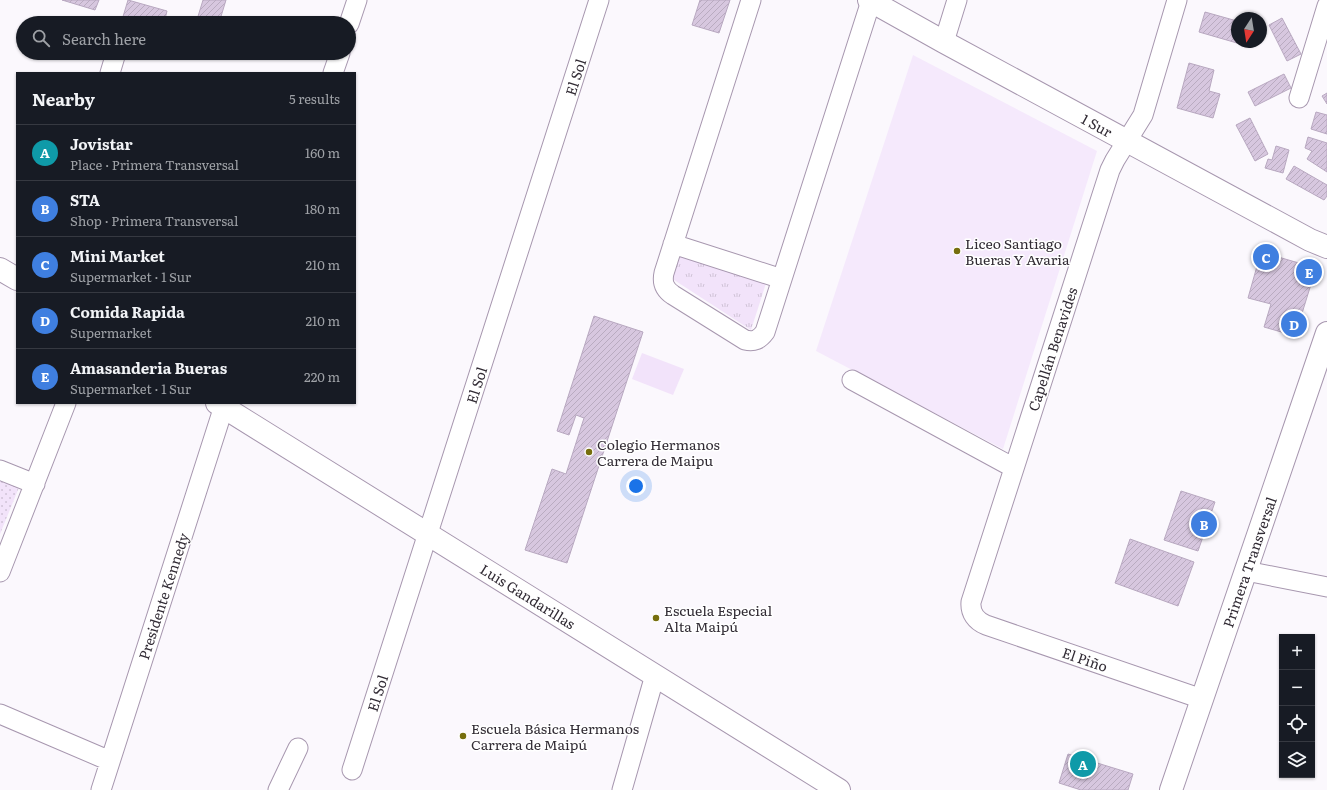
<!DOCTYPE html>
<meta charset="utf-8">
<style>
:root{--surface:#171b24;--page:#20242c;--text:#f1f3f6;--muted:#9ea1a6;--line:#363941;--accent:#766e0d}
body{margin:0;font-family:Literata,serif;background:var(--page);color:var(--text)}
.controls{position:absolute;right:12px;bottom:12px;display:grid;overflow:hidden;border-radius:0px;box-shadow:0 1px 3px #0004}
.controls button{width:36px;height:36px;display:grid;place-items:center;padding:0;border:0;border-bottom:1px solid var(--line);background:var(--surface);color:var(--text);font:20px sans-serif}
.compass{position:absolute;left:1231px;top:12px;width:36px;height:36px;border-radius:50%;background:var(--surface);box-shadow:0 1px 3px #0004;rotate:192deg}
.you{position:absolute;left:636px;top:486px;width:14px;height:14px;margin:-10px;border:3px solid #fff;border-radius:50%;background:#1a73e8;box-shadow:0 0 0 6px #1a73e833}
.badge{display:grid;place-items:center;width:26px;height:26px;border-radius:50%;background:var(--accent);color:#fff;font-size:13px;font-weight:700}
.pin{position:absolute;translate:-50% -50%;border:2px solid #fff;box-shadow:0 1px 4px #0006}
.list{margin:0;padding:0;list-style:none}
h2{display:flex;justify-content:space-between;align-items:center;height:52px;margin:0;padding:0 16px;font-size:17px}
h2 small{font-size:13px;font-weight:400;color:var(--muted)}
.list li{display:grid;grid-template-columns:26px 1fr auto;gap:12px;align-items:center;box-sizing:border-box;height:56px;padding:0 16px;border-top:1px solid var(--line)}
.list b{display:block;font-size:15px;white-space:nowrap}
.list p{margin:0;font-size:13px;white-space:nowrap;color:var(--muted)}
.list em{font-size:13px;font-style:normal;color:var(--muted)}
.icon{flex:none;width:22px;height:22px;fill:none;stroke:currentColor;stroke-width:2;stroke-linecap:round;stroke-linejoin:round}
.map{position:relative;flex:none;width:1327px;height:790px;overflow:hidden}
.search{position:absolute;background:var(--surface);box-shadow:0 1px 3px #0004;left:16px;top:16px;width:340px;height:44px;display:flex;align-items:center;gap:10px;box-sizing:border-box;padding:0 14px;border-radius:22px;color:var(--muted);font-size:15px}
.panel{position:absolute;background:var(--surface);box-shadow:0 1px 3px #0004;left:16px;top:72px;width:340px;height:332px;border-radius:0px}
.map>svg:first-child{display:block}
.built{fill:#f5e9fc}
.grass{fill:url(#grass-tufts)}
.park{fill:url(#park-dots)}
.pitch{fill:#f2e3fa}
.building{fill:url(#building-hatch);stroke:#b8a8c0}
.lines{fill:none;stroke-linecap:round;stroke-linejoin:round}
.street-casing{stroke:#a797af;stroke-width:21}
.secondary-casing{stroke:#a797af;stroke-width:24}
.street{stroke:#fff;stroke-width:19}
.secondary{stroke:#fff;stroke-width:22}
.poi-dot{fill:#766e0d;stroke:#fff;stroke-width:1.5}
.labels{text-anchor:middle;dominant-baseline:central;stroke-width:3;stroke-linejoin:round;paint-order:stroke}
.street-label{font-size:14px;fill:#322c35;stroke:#fff}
.poi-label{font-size:14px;fill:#322c35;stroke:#fff;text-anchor:start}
</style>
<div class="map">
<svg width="1327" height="790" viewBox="0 0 1327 790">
<defs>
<pattern id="grass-tufts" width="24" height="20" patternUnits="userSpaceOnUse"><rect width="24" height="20" fill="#f2e3fa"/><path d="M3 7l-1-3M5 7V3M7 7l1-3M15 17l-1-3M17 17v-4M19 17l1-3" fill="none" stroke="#d0c3d7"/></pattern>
<pattern id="park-dots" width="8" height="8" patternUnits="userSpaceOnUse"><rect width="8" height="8" fill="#f2e3fa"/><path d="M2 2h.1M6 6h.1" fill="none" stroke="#d0c3d7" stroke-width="1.8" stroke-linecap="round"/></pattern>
<pattern id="building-hatch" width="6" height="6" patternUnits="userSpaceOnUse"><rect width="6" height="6" fill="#d7c7df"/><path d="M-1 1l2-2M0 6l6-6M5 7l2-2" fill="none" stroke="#b9abc0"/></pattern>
</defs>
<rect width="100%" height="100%" fill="#fbf8fd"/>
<path class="built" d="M 913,55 L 1097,151 L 1003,449 L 816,351 Z"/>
<path class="grass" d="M 677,249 L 767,280 L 751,330 L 668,276 Z"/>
<path class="park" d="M 0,478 L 20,485 L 0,534 Z"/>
<path class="pitch" d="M 642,353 L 684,369 L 673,395 L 632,379 Z"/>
<path class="building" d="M 62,0 L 99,0 L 95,10 Z
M 128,0 L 167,11 L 164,23 L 132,23 L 122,20 Z
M 203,0 L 226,0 L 219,23 L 196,23 Z
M 700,0 L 730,0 L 719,33 L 692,25 Z
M 1205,12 L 1237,21 L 1237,43 L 1199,32 Z
M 1282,18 L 1301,54 L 1287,61 L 1269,25 Z
M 1189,63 L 1214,70 L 1209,91 L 1220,94 L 1213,118 L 1177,108 Z
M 1284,74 L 1291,88 L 1255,106 L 1248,92 Z
M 1327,93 L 1327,104 L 1322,96 Z
M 1316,112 L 1327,115 L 1327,134 L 1311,129 Z
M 1250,118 L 1268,154 L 1255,161 L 1236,125 Z
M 1308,137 L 1327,143 L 1327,172 L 1307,159 L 1312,151 L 1305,148 Z
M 1276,146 L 1289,150 L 1283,173 L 1265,168 L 1268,159 L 1272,160 Z
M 1294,166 L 1327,185 L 1327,196 L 1324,200 L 1286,179 Z
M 1261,252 L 1316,268 L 1295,336 L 1264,327 L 1271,304 L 1248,298 Z
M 594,316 L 643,332 L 567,563 L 525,550 L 552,469 L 566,474 L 584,418 L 576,415 L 569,435 L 557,431 Z
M 1181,491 L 1215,502 L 1198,551 L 1164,540 Z
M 1130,539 L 1194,562 L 1178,606 L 1115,583 Z
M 1068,754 L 1133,774 L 1128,790 L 1081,790 L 1059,783 Z"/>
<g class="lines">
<defs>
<path id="street" d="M 751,0 L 664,273 C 662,282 664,289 673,295 L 745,340 C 754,342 759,340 765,332 L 871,1
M 1177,0 L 1143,115 L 1115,160 L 1110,170 L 971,602 C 970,613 976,621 986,625 L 1202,699
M 349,24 L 357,0
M 944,42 L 957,0
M 110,73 L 116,53
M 333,73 L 340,53
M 1299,98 L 1327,6
M 673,244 L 782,279
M 852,380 L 1014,468
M 0,470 L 35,484
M 1246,571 L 1327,587
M 0,572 L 66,403
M 0,714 L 110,761
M 352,770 L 599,0
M 101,790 L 225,403
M 278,790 L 298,748
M 622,790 L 655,675"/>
<path id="secondary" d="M 869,0 L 944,42 L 1310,240 L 1327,247
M 0,269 L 17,279
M 217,403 L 839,790
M 1171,790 L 1327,333"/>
</defs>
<use href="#street" class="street-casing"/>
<use href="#secondary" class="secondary-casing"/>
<use href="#street" class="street"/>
<use href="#secondary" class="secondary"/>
</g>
<g class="poi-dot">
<circle cx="957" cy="251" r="4"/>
<circle cx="589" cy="452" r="4"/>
<circle cx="656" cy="618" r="4"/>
<circle cx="463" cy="736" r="4"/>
</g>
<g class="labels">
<g class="street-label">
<text transform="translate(575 77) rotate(-72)">El Sol</text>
<text transform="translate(1097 125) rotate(29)">1 Sur</text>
<text transform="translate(1052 349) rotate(-72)">Capellán Benavides</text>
<text transform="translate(476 385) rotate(-72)">El Sol</text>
<text transform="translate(1249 562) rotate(-71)">Primera Transversal</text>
<text transform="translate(163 596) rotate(-72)">Presidente Kennedy</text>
<text transform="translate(528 596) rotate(32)">Luis Gandarillas</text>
<text transform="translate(1085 659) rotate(19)">El Piño</text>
<text transform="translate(377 693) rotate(-72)">El Sol</text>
</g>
<g class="poi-label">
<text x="965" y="243">Liceo Santiago<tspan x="965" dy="16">Bueras Y Avaria</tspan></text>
<text x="597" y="444">Colegio Hermanos<tspan x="597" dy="16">Carrera de Maipu</tspan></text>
<text x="664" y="610">Escuela Especial<tspan x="664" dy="16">Alta Maipú</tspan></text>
<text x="471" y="728">Escuela Básica Hermanos<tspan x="471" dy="16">Carrera de Maipú</tspan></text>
</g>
</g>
</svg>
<div class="controls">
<button>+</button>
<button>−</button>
<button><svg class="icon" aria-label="locate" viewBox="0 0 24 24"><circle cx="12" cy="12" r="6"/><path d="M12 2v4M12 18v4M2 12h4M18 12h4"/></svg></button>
<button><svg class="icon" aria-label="layers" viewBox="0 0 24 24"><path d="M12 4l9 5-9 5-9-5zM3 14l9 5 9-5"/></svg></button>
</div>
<svg class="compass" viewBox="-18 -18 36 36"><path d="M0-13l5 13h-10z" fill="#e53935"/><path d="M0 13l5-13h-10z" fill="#9ea1a6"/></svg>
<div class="you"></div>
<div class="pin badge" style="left:1083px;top:764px;background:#0f9aa8">A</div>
<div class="pin badge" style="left:1204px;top:524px;background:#3f7fe0">B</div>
<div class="pin badge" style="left:1266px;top:257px;background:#3f7fe0">C</div>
<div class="pin badge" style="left:1294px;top:324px;background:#3f7fe0">D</div>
<div class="pin badge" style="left:1309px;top:272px;background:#3f7fe0">E</div>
<div class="search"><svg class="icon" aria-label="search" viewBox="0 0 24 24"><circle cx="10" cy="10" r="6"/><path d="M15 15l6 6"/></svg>Search here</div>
<section class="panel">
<h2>Nearby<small>5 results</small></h2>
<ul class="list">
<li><span class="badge" style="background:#0f9aa8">A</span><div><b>Jovistar</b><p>Place · Primera Transversal</p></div><em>160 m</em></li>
<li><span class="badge" style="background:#3f7fe0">B</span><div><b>STA</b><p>Shop · Primera Transversal</p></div><em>180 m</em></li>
<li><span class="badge" style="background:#3f7fe0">C</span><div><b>Mini Market</b><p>Supermarket · 1 Sur</p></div><em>210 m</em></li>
<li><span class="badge" style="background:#3f7fe0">D</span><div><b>Comida Rapida</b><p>Supermarket</p></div><em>210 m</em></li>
<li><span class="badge" style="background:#3f7fe0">E</span><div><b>Amasanderia Bueras</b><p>Supermarket · 1 Sur</p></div><em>220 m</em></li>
</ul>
</section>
</div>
